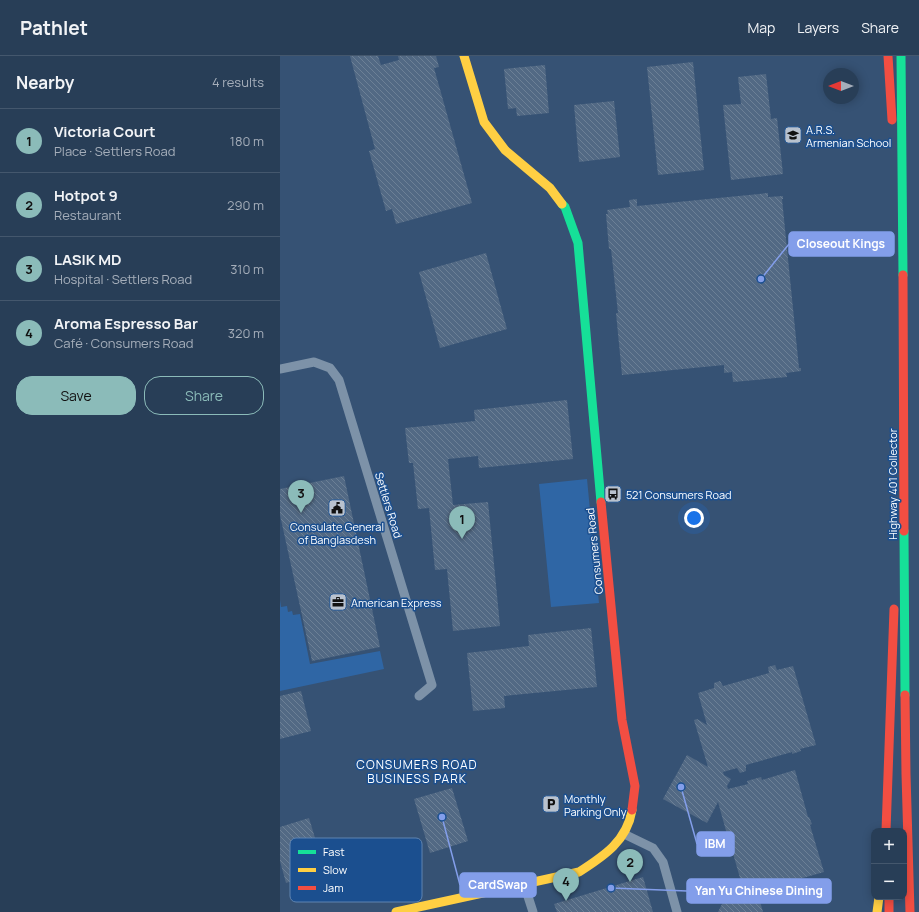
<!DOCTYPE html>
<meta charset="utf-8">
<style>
:root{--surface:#283e57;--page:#30455d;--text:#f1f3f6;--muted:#a5aeba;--line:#44576d;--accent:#8bbbb9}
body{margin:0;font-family:Manrope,sans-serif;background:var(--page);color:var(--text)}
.controls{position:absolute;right:12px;bottom:12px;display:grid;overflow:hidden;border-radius:8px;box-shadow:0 2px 10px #0003}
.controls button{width:36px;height:36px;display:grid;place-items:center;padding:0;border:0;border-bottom:1px solid var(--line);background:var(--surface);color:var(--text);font:20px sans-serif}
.compass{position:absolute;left:543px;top:12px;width:36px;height:36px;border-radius:50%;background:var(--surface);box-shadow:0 2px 10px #0003;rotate:270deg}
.you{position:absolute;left:414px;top:462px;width:14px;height:14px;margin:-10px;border:3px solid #fff;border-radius:50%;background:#1a73e8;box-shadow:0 0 0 6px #1a73e833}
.badge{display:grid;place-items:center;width:26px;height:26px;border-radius:50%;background:var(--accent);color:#111;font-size:13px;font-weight:700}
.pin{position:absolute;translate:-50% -33px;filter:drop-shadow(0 1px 2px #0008)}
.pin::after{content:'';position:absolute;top:21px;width:14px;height:12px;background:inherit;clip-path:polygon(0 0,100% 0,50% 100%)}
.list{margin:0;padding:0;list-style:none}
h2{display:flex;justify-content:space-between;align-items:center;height:52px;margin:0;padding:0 16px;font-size:17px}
h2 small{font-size:13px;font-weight:400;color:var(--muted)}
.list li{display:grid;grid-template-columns:26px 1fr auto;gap:12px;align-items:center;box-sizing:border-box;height:64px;padding:0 16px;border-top:1px solid var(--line)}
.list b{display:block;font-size:15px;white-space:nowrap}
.list p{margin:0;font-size:13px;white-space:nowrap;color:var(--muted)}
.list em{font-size:13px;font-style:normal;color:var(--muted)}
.actions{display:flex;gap:8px;padding:12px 16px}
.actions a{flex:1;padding:9px 0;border:1px solid var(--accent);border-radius:16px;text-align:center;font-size:14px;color:var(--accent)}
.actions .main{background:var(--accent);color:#111}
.map{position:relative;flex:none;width:639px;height:856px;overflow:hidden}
header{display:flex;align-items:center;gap:24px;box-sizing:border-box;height:56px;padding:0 20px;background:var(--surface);border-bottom:1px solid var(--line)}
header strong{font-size:19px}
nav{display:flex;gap:22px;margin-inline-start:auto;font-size:14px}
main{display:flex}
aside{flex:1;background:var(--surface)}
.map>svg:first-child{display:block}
.green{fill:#2f66a5}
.building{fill:url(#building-back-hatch)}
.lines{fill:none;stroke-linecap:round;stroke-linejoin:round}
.street{stroke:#7d92a8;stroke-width:9}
.fast{stroke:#16e098;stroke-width:9}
.slow{stroke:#ffcf43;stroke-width:9}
.jam{stroke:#f24e42;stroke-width:9}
.labels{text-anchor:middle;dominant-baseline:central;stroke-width:3;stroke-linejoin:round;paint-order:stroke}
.poi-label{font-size:11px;fill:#fff;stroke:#1b4f8f;text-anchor:start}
.street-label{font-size:11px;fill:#fff;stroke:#1b4f8f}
.neighbourhood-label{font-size:12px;letter-spacing:1px;fill:#fff;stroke:#1b4f8f}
.key{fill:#1b4f8f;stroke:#5f84b1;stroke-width:1}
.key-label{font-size:11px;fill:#fff}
.leader{fill:none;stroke:#839eea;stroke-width:1.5}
.callout-dot{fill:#839eea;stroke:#1b4f8f;stroke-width:1.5}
.callout{fill:#839eea;stroke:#839eea;stroke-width:1.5}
.callout-label{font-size:12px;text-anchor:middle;font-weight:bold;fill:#fff}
</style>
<header>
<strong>Pathlet</strong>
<nav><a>Map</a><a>Layers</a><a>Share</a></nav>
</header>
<main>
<aside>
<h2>Nearby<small>4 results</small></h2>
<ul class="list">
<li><span class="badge">1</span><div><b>Victoria Court</b><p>Place · Settlers Road</p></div><em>180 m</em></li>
<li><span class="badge">2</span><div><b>Hotpot 9</b><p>Restaurant</p></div><em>290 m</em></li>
<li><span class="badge">3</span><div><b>LASIK MD</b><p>Hospital · Settlers Road</p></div><em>310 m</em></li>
<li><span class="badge">4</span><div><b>Aroma Espresso Bar</b><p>Café · Consumers Road</p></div><em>320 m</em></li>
</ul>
<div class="actions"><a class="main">Save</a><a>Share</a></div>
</aside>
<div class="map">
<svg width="639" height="856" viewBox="0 0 639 856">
<defs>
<pattern id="building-back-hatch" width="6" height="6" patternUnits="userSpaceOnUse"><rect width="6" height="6" fill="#526984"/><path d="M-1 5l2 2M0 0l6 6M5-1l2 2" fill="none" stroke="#6c8096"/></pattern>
</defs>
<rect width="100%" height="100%" fill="#365274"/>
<path class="green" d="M 307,423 L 319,547 L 271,551 L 259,428 Z
M 0,544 L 1,551 L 7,550 L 8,556 L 12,555 L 13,559 L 20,558 L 30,608 L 100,595 L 104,613 L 0,635 Z"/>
<path class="building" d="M 70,0 L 98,0 L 101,9 L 119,4 L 118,0 L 156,0 L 159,11 L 154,12 L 192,147 L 116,168 L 112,153 L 106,155 L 89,95 L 95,93 Z
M 413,6 L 424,114 L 378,119 L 367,11 Z
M 265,9 L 269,57 L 237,60 L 236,52 L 228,53 L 224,13 Z
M 486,18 L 491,63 L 497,62 L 503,118 L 451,124 L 443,49 L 461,48 L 458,21 Z
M 334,45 L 340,101 L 299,106 L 294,49 Z
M 488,137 L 488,141 L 503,140 L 503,143 L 502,143 L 519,312 L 521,312 L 521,315 L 506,317 L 507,321 L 453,326 L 452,316 L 444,317 L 444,309 L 342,319 L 336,257 L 338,257 L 331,193 L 329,193 L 326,158 L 328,158 L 327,154 L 350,151 L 349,144 L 357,143 L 357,150 Z
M 206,197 L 227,273 L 160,292 L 139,216 Z
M 287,344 L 293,403 L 199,412 L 198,400 L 168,403 L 173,449 L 208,446 L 220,570 L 173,575 L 167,513 L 155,514 L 149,452 L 138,453 L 133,407 L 129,407 L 125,372 L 195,365 L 194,354 Z
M 64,420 L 100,591 L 32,605 L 0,459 L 0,433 Z
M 311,572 L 317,631 L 224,640 L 225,652 L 193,655 L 187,597 L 249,590 L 248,579 Z
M 495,609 L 497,614 L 513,610 L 536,689 L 520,693 L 521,695 L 512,698 L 512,696 L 466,709 L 466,715 L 460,717 L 457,712 L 443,716 L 444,719 L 451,723 L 447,730 L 448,733 L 468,728 L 467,725 L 481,721 L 482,724 L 515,714 L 528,761 L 529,761 L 532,768 L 530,769 L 544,816 L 512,825 L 512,828 L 499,832 L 498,829 L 477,835 L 483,856 L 438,856 L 445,842 L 454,847 L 466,843 L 452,794 L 449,795 L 445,783 L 448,782 L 438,746 L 427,767 L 383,743 L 407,699 L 428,711 L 414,664 L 417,663 L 427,669 L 418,637 L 434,632 L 434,627 L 440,625 L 443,630 L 489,617 L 488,611 Z
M 21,635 L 31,675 L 0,683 L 0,640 Z
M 172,732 L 188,785 L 150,797 L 134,743 Z
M 29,762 L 45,815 L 6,827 L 0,805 L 0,771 Z
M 363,821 L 373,856 L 277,856 L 274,848 Z"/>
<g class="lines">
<path class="street" d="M 0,313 L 34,306 L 50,312 L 59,324 L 152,629 L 139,640
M 344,778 L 373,792 L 383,806 L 397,856
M 244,828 L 253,856"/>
<path class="fast" d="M 621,0 L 623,219
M 282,148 L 285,151 L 298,187 L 321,446
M 624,475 L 625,639"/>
<path class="slow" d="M 184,0 L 204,66 L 225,94 L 270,132 L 282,148
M 116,856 L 299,816 C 324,800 347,785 352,754
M 597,856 L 599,841"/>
<path class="jam" d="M 608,0 L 612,64
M 623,219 L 624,475
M 321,446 L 342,664 L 355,730 L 352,754
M 625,639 L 626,718 L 630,856
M 606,775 L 614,553
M 609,841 L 609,856"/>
</g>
<defs>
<symbol id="school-square" viewBox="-11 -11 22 22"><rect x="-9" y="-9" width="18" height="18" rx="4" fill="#b9c2ce" stroke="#1b4f8f"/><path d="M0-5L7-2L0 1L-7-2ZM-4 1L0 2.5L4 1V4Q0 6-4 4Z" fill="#111"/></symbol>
<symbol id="bus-square" viewBox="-11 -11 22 22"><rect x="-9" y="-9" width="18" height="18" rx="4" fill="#b9c2ce" stroke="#1b4f8f"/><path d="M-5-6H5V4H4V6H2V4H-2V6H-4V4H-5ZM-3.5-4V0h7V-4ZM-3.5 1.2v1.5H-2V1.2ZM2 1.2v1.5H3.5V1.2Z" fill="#111"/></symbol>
<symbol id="civic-square" viewBox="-11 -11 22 22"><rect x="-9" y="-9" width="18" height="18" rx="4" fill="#b9c2ce" stroke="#1b4f8f"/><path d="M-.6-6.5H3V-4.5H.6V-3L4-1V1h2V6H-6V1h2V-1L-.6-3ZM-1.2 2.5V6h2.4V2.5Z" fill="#111"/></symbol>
<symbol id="office-square" viewBox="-11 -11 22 22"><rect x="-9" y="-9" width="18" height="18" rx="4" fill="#b9c2ce" stroke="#1b4f8f"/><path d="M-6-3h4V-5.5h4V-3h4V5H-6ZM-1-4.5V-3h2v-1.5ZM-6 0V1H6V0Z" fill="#111"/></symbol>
<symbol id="parking-square" viewBox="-11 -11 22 22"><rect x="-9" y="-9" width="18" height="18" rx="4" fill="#b9c2ce" stroke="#1b4f8f"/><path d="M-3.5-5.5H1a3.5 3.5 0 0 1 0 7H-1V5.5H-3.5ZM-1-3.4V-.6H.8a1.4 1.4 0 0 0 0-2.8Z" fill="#111"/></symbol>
</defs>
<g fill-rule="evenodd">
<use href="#school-square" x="503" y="69" width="20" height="20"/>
<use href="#bus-square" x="323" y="428" width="20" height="20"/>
<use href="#civic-square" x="47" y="442" width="20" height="20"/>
<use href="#office-square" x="48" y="536" width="20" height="20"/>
<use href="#parking-square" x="261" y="738" width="20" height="20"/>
</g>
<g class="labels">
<g class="poi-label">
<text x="526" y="73">A.R.S.<tspan x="526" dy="13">Armenian School</tspan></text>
<text x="346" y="438">521 Consumers Road</text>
<text x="57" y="470" text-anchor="middle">Consulate General<tspan x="57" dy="13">of Banglasdesh</tspan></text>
<text x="71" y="546">American Express</text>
<text x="284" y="742">Monthly<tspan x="284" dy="13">Parking Only</tspan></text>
</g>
<g class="street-label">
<text transform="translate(612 428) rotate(-90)">Highway 401 Collector</text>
<text transform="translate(109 449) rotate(73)">Settlers Road</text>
<text transform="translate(314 495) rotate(-96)">Consumers Road</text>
</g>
<g class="neighbourhood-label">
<text x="137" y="708">CONSUMERS ROAD<tspan x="137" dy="14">BUSINESS PARK</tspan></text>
</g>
</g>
<rect x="10" y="782" width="132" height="64" rx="6" class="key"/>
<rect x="18" y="794" width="18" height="4" fill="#16e098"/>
<rect x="18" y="812" width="18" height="4" fill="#ffcf43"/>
<rect x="18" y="830" width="18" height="4" fill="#f24e42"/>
<g class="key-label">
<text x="43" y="800">Fast</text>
<text x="43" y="818">Slow</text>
<text x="43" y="836">Jam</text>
</g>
<path class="leader" d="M481 223L509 188M401 731L417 788M162 761L180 829M331 832L407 835"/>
<g class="callout-dot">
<circle cx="481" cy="223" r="4"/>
<circle cx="401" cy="731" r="4"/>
<circle cx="162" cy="761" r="4"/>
<circle cx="331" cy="832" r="4"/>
</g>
<g class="callout">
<rect x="509" y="176" width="105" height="24" rx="4"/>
<rect x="417" y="776" width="37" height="24" rx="4"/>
<rect x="180" y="817" width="76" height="24" rx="4"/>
<rect x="407" y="823" width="144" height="24" rx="4"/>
</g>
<g class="callout-label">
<text x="561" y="192">Closeout Kings</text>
<text x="435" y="792">IBM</text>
<text x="218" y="833">CardSwap</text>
<text x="479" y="839">Yan Yu Chinese Dining</text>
</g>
</svg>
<div class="controls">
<button>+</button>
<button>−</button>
</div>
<svg class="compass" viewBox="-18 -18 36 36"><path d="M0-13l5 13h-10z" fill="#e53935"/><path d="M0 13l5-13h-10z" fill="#a5aeba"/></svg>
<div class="you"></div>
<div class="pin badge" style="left:182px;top:483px">1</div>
<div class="pin badge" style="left:350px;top:826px">2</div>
<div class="pin badge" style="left:21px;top:457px">3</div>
<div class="pin badge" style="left:286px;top:845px">4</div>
</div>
</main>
